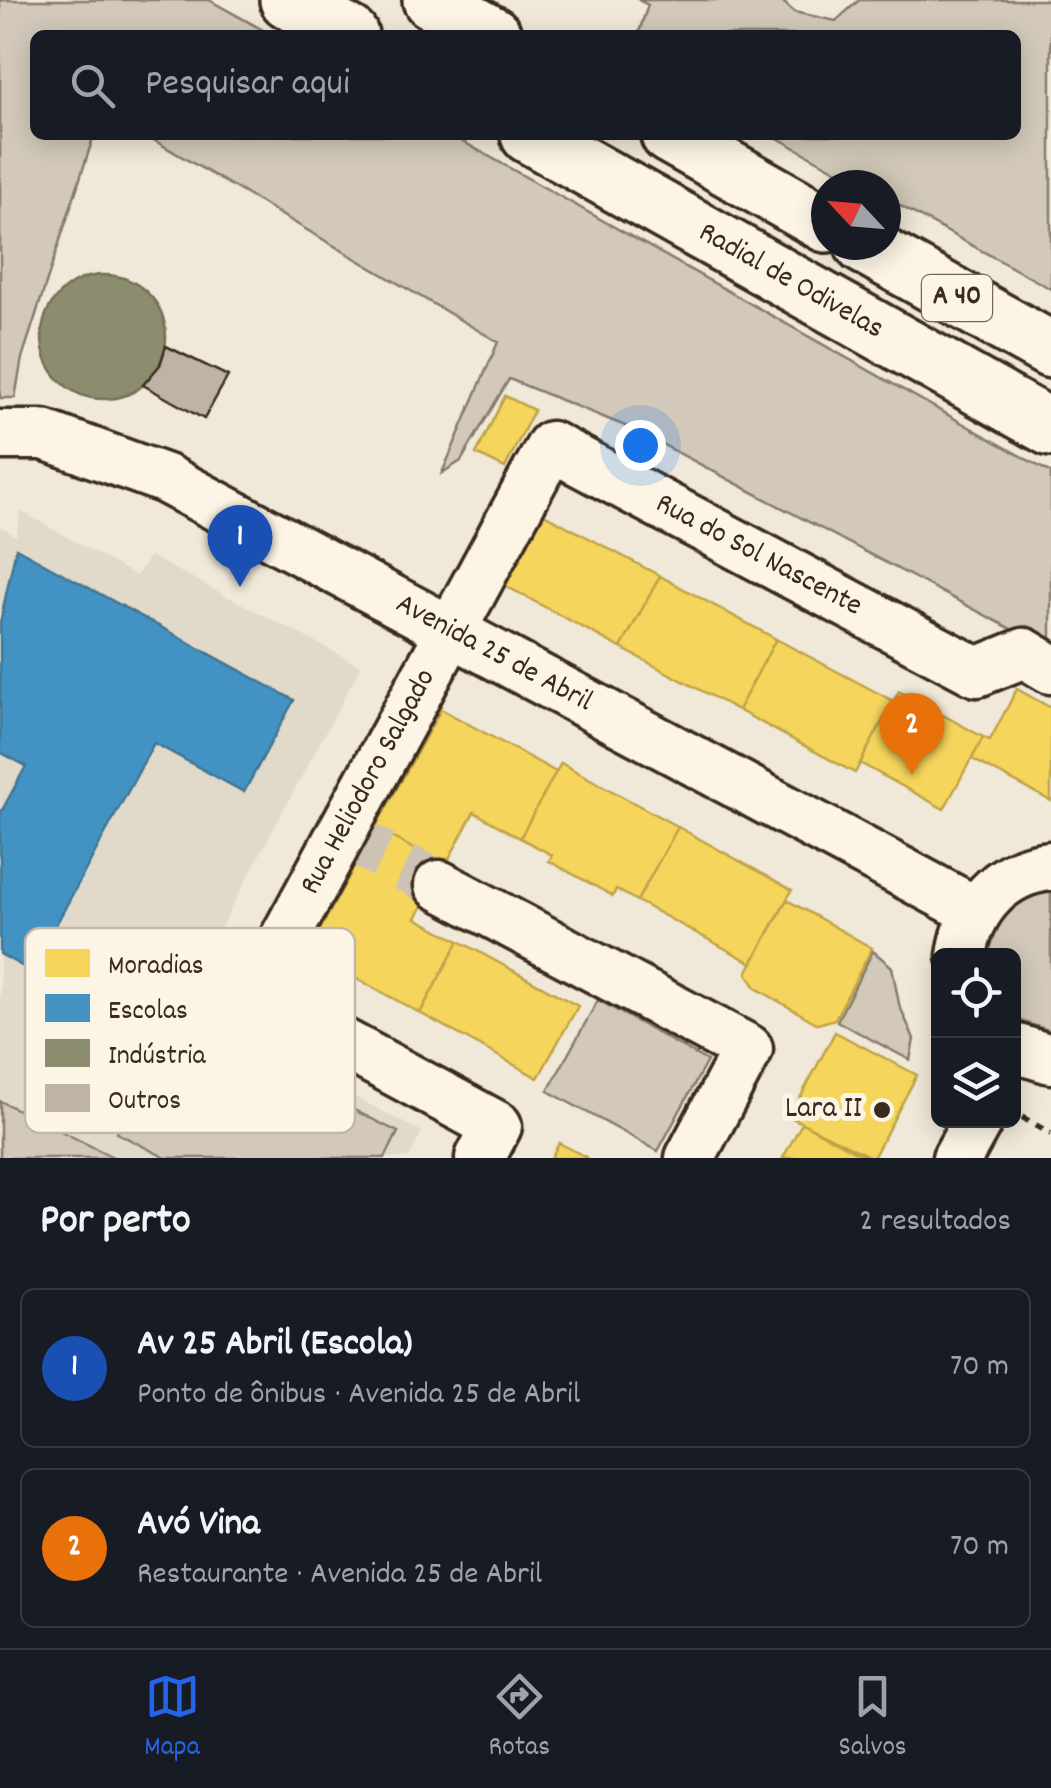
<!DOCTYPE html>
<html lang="pt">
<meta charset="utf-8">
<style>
:root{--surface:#171b24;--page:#242831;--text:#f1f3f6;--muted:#9ea1a6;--line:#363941;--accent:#2563eb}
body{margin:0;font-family:Dekko,sans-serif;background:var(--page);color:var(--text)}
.controls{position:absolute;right:30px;bottom:30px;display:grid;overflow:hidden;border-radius:15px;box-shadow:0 5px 25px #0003}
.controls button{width:90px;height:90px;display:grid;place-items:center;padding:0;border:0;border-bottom:2px solid var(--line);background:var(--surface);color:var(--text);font:50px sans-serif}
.compass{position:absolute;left:811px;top:170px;width:90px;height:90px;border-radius:50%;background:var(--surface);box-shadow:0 5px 25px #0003;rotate:296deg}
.you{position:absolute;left:640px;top:445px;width:35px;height:35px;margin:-25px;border:8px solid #fff;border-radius:50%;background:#1a73e8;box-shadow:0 0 0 15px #1a73e833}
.badge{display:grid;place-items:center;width:65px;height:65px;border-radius:50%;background:var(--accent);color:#fff;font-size:32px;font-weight:700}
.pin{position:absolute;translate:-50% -82px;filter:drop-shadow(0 2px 5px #0008)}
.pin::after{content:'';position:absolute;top:52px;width:35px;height:30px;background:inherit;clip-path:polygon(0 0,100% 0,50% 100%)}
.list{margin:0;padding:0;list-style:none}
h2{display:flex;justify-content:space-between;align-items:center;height:130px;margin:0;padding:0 40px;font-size:42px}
h2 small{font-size:32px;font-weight:400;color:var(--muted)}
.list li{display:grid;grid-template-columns:65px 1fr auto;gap:30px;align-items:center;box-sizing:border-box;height:160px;margin:0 20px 20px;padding:0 20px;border:2px solid var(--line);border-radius:15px}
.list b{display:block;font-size:38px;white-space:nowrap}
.list p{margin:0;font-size:32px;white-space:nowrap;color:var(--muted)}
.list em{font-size:32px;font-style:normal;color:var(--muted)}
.icon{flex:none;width:55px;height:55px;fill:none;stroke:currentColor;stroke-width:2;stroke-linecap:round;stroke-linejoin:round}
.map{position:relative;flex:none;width:1051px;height:1158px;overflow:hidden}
.search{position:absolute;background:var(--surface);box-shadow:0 5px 25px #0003;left:30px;right:30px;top:30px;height:110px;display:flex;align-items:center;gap:25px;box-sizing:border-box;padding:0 35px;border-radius:15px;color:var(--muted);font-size:38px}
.sheet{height:490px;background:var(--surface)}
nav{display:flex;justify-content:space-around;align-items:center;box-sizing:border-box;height:140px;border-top:2px solid var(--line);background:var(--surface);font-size:28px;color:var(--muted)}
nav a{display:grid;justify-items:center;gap:5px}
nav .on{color:var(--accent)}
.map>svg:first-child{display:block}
.built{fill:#e1d9c9}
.green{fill:#d2c9ba;stroke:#867a6c;stroke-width:2.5}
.homes{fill:#f6d55c;stroke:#bea249;stroke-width:2.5}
.schools{fill:#4393c3;stroke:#417492;stroke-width:2.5}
.industry{fill:#8c8c6e;stroke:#746f56;stroke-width:2.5}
.building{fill:#beb3a4;stroke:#3b2a1e;stroke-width:2.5}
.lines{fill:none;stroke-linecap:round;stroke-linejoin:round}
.minor-tunnel{stroke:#ccc3b4;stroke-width:48;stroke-dasharray:48 24;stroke-linecap:butt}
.minor-casing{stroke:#3b2a1e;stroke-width:55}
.highway-casing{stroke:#3b2a1e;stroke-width:62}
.path{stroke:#3b2a1e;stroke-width:6;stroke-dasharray:8 8;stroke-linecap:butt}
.minor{stroke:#fcf5e5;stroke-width:48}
.highway{stroke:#fcf5e5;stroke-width:55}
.poi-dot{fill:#3b2a1e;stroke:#fcf5e5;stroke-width:4}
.labels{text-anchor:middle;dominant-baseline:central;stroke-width:10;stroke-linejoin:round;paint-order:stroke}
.shield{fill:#fcf5e5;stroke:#75675a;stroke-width:2.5}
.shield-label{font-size:28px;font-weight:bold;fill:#3b2a1e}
.street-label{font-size:30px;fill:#3b2a1e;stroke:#fcf5e5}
.poi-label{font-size:30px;fill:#3b2a1e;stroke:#fcf5e5;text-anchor:end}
.key{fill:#fcf5e5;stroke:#c2b8a9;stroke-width:2.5}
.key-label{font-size:28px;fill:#3b2a1e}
</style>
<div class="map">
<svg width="1051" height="1158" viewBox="0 0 1051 1158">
<rect width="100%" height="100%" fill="#f0e9d9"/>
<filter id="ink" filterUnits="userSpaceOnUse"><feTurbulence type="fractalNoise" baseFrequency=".01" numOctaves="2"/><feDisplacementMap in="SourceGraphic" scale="20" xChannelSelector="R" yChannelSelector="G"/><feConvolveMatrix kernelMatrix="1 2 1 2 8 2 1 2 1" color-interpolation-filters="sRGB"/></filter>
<g filter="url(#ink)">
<path class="built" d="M 21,511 L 136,576 L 150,556 L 361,666 L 179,1005 L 422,1132 L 409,1158 L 115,1158 L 0,1101 L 0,526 L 16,536 Z"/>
<path class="green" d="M 0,0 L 209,0 L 272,35 L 35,35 L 35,135 L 94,135 L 22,358 L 15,398 L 0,398 Z
M 638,0 L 781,0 L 794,12 L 836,21 L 859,0 L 1051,0 L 1051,289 L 886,198 L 886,185 L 863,185 L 772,135 L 1016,135 L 1016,35 L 638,35 L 648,5 Z
M 145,135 L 451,135 L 1051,473 L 1051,650 L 635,430 L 509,379 L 461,461 L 442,473 L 498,342 Z
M 1051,883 L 1051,1031 L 1014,1019 L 1014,956 L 982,956 L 1006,902 Z
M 873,951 L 892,967 L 899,1004 L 914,1039 L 910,1060 L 837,1021 Z
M 598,1000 L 707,1061 L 658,1151 L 548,1091 Z
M 173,1020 L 398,1132 L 385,1158 L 166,1158 L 117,1133 Z
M 0,1101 L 115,1158 L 0,1158 Z"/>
<path class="homes" d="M 505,396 L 534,410 L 505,468 L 476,454 Z
M 542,513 L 660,576 L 621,648 L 504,585 Z
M 660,576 L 776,639 L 738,710 L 621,648 Z
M 776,639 L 893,701 L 855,773 L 738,710 Z
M 1017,689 L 1051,708 L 1051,801 L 972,759 L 983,737 L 990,740 Z
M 899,691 L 983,737 L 944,809 L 860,763 Z
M 441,709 L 556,772 L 520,838 L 474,812 L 445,866 L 375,828 Z
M 561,763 L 678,827 L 637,901 L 616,889 L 613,896 L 549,861 L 552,855 L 520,838 Z
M 678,827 L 792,890 L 752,963 L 637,901 Z
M 375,828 L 445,866 L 416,918 L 459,941 L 420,1013 L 308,952 Z
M 787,900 L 872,948 L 835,1019 L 818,1024 L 756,988 L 747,973 Z
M 459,941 L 578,1006 L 538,1078 L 420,1013 Z
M 835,1032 L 917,1075 L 873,1158 L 790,1117 Z
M 802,1123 L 867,1158 L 783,1158 Z
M 559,1143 L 588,1158 L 551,1158 Z"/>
<path class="schools" d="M 16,548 L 294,700 L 244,792 L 154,743 L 31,971 L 0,954 L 0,814 L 26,766 L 0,752 L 0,623 Z"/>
<path class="industry" d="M42 337a62 62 0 1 1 124 0a62 62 0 1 1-124 0Z"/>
<path class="building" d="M 166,346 L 228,376 L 204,419 L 143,385 L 160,365 Z"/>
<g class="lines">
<path class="minor-tunnel" d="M 341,833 L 439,885"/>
<defs>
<g id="minor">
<path id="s1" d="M 0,435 L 44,435 L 166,479 L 975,911"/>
<path d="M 439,885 L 748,1049 L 690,1158"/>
<path d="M 962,956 C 968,908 1002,870 1051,866"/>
<path d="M 1014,1048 L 1051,1059"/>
<path id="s2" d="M 480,1158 L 497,1126 L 300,1020 C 274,997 272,977 281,945 L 551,446 L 977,672 L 1024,653 L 1051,669"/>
<path d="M 957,1158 L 978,1120"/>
</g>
<g id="highway">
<path d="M 288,0 L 350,35"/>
<path d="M 431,0 L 493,35"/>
<path id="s3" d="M 529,135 L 1051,428"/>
<path d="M 669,135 L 826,224"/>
<path d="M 863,245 L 1051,350"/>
</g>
</defs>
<use href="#minor" class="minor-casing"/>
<use href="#highway" class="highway-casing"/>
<path class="path" d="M 1022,1117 L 1051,1134"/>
<use href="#minor" class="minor"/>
<use href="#highway" class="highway"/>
</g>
</g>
<circle class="poi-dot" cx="882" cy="1110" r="10"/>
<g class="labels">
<rect class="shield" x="922" y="275" width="70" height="46" rx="8"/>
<g class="shield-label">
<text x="957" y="298">A 40</text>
</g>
<g class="street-label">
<text stroke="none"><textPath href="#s3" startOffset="300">Radial de Odivelas</textPath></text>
<text stroke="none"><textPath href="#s2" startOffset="1145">Rua do Sol Nascente</textPath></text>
<text stroke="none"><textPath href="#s1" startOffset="545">Avenida 25 de Abril</textPath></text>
<text stroke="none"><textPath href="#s2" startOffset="528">Rua Heliodoro Salgado</textPath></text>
</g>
<g class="poi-label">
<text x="862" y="1110">Lara II</text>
</g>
</g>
<rect x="25" y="928" width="330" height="205" rx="15" class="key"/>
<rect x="45" y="949" width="45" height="28" fill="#f6d55c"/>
<rect x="45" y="994" width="45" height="28" fill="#4393c3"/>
<rect x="45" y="1039" width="45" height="28" fill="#8c8c6e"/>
<rect x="45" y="1084" width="45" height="28" fill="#beb3a4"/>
<g class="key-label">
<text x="108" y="973">Moradias</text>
<text x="108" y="1018">Escolas</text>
<text x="108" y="1063">Indústria</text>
<text x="108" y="1108">Outros</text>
</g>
</svg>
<div class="controls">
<button><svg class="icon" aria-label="locate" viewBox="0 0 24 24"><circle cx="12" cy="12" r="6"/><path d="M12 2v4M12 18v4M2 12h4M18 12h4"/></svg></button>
<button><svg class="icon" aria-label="layers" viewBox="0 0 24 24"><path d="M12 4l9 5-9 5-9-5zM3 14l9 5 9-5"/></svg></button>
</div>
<svg class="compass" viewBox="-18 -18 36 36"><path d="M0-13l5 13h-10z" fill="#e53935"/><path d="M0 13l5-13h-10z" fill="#9ea1a6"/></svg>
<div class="you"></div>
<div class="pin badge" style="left:240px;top:587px;background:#1a4fb4">1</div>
<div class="pin badge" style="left:912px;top:775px;background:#e8710a">2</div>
<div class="search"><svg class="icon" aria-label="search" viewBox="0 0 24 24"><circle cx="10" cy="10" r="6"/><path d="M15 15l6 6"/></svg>Pesquisar aqui</div>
</div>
<section class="sheet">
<h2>Por perto<small>2 resultados</small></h2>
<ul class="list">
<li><span class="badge" style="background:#1a4fb4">1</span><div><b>Av 25 Abril (Escola)</b><p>Ponto de ônibus · Avenida 25 de Abril</p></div><em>70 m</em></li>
<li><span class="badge" style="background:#e8710a">2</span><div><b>Avó Vina</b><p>Restaurante · Avenida 25 de Abril</p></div><em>70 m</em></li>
</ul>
</section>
<nav>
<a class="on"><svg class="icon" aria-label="map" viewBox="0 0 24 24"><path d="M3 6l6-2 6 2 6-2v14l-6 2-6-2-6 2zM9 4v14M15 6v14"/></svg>Mapa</a>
<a><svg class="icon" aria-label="directions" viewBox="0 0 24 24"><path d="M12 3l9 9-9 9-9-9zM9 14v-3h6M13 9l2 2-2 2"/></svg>Rotas</a>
<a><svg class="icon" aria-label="saved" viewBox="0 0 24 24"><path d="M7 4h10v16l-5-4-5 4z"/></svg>Salvos</a>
</nav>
